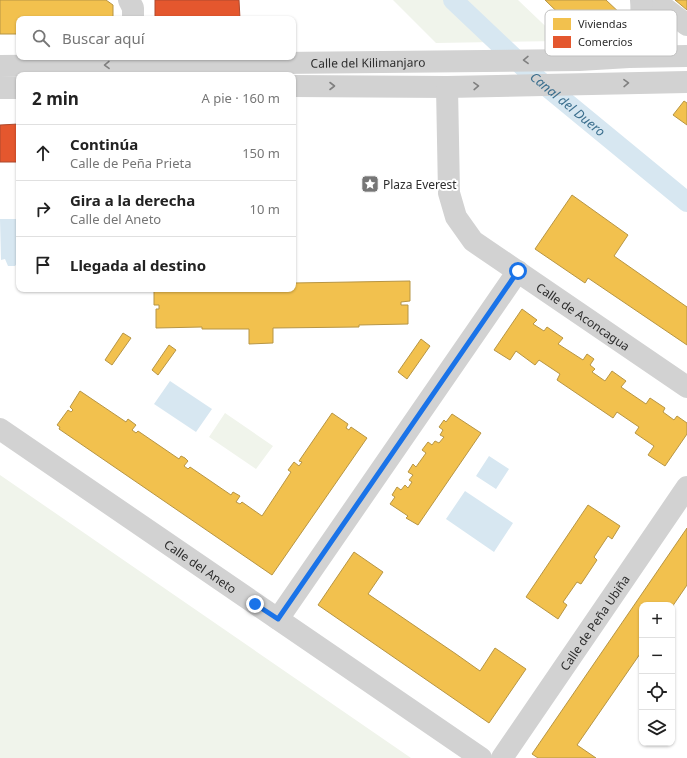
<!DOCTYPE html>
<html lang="es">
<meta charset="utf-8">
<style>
:root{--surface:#fff;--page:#f6f6f6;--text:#222;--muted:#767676;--line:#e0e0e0}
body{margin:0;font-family:"Noto Sans",sans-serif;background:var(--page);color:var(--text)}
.controls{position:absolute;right:12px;bottom:12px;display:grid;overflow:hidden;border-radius:8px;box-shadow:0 1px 3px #0004}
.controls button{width:36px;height:36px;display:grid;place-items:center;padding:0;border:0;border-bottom:1px solid var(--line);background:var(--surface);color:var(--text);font:20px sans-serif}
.stop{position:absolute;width:12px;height:12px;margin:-9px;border:3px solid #1a73e8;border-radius:50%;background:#fff}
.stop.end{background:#1a73e8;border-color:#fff;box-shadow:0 1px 4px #0008}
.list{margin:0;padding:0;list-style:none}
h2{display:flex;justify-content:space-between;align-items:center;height:52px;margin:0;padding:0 16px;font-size:17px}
h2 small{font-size:13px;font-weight:400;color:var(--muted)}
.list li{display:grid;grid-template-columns:26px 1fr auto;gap:12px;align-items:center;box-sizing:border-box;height:56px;padding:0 16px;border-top:1px solid var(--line)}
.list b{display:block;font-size:15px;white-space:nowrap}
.list p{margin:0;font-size:13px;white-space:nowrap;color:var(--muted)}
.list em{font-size:13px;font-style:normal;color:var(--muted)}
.icon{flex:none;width:22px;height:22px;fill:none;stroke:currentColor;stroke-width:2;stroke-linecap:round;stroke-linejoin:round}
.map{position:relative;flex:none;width:687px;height:758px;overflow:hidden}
.search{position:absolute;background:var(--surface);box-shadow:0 1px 3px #0004;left:16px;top:16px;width:280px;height:44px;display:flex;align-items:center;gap:10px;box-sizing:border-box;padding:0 14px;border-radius:8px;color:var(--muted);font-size:15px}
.panel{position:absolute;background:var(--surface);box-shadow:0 1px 3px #0004;left:16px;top:72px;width:280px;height:220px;border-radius:8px}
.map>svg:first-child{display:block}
.green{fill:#f0f4eb}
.water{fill:#d7e7f1}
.homes{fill:#f2c14e;stroke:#b79544}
.shops{fill:#e4572e;stroke:#ad4a2e}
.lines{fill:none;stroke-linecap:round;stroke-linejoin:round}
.canal{stroke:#d7e7f1;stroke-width:20}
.minor{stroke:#d2d2d2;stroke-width:22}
.oneway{stroke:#808080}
.route{stroke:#1a73e8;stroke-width:5}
.labels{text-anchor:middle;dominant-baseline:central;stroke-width:4;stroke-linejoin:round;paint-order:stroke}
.street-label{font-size:12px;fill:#2d2d2d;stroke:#fff}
.poi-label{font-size:12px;fill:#2d2d2d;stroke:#fff;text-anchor:start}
.water-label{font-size:13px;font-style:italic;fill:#3b6f8e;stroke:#fff}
.key{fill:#fff;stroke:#c0c0c0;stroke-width:1}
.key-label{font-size:11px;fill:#2d2d2d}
</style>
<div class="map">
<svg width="687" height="758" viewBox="0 0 687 758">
<rect width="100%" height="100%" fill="#fff"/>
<path class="green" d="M 393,0 L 518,0 L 561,41 L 436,43 Z
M 225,413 L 273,446 L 256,469 L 209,437 Z
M 0,475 L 411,758 L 0,758 Z"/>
<path class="water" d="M 0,219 L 19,219 L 19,260 L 15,266 L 8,266 L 5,259 L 1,260 Z
M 170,381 L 212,409 L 196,432 L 154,404 Z
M 489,456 L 509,469 L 496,489 L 476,476 Z
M 465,491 L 513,523 L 494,552 L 446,519 Z"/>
<path class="homes" d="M 0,0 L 106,0 L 113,5 L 113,19 L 19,19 L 19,34 L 0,34 Z
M 545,0 L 606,0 L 623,16 L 620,20 L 623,23 L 611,36 L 608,34 L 601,39 L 589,27 L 581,35 Z
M 675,0 L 687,0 L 687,10 Z
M 684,101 L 687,103 L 687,125 L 673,115 Z
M 572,195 L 628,235 L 614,256 L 687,307 L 687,345 L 588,278 L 585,283 L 535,249 Z
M 410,281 L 410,301 L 401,302 L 401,305 L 408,305 L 408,324 L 359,325 L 359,327 L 273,328 L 273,343 L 249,344 L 249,329 L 202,329 L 202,327 L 156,328 L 156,309 L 159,309 L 159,305 L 154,305 L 154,289 L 293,289 L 293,283 Z
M 522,309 L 537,320 L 533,324 L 544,331 L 547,327 L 563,338 L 558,344 L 583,360 L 587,354 L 594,359 L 590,365 L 595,369 L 592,372 L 605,381 L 612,371 L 626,381 L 621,387 L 646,404 L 650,398 L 665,408 L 663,412 L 674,420 L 677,416 L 687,423 L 687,434 L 665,466 L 648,455 L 654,446 L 635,433 L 639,427 L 617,412 L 613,418 L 557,380 L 560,374 L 539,360 L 535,365 L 516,351 L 510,360 L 494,350 Z
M 123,333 L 131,338 L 112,365 L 105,360 Z
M 421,339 L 430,346 L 407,379 L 398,372 Z
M 169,345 L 176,350 L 158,375 L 152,370 Z
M 80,391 L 126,422 L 128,419 L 136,425 L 132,430 L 136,433 L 138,431 L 179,459 L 181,456 L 185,458 L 188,461 L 184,466 L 188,469 L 190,467 L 231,495 L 233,492 L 240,496 L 236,502 L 240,504 L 242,502 L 262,516 L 291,472 L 288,470 L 294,462 L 299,466 L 302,462 L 299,461 L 332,413 L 348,424 L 346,428 L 349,430 L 351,427 L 367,438 L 272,575 L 59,429 L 60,427 L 57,425 L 68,410 L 71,412 L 73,410 L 70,407 Z
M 452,414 L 481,433 L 418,525 L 406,518 L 408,516 L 390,504 L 395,497 L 392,495 L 397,487 L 401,490 L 405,485 L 408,488 L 412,482 L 409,480 L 413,475 L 408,472 L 413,464 L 416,467 L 426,453 L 422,450 L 428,442 L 432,445 L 435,441 L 439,443 L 444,437 L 440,435 L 443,430 L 439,427 L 444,420 L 446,422 Z
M 588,505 L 620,526 L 612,539 L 608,536 L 594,557 L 597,560 L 581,584 L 577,582 L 563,602 L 567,605 L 558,619 L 526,597 Z
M 687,528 L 687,585 L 672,607 L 672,605 L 642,605 L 642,651 L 577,745 L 596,758 L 538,758 L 532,754 Z
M 354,552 L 383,572 L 368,594 L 456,654 L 480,671 L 495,648 L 526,669 L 489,723 L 318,605 Z"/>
<path class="shops" d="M 155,0 L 239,0 L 240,19 L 155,19 Z
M 19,124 L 19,162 L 0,162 L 0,125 Z"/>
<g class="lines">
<path class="canal" id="s1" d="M 453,0 L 529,72 L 687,202"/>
<g class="minor">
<path d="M 129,0 L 133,8 L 133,19"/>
<path d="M 654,0 L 687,25"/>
<path d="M 629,57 C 638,37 643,22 641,0"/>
<path id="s2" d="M 0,66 L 579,60 L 629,57 L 687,56"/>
<path d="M 293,86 L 447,87 L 687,82"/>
<path id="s3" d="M 447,87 L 449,193 L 456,217 L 473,241 L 687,387"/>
<path d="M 0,88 L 19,88"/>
<path id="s4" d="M 0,429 L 481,758"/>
<path d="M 278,619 L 518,271"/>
<path id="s5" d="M 502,758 L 687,487"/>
</g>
</g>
<defs><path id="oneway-chevron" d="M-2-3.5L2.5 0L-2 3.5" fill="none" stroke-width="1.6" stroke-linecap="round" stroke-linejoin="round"/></defs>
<g class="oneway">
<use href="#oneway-chevron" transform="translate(526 60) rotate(179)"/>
<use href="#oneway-chevron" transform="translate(107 65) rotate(179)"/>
<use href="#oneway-chevron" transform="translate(626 83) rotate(-1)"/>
<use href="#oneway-chevron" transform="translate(332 86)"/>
<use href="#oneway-chevron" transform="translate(476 86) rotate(-2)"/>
</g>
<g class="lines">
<path class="route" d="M 255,604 L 278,619 L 518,271"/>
</g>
<defs>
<symbol id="sight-square" viewBox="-11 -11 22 22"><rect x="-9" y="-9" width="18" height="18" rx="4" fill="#767676" stroke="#fff"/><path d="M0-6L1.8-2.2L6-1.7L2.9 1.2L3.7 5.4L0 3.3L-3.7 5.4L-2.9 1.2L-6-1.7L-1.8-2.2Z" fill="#fff"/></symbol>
</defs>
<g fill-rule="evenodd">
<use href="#sight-square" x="360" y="174" width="20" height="20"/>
</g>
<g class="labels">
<g class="street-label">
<text stroke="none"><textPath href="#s2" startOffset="368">Calle del Kilimanjaro</textPath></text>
<text stroke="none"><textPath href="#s3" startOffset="294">Calle de Aconcagua</textPath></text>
<text stroke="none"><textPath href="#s4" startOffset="243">Calle del Aneto</textPath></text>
<text stroke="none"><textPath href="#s5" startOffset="164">Calle de Peña Ubiña</textPath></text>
</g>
<g class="poi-label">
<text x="383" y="184">Plaza Everest</text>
</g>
<g class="water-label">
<text stroke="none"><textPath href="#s1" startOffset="155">Canal del Duero</textPath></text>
</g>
</g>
<rect x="545" y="10" width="132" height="46" rx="6" class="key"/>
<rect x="553" y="18" width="18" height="12" fill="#f2c14e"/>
<rect x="553" y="36" width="18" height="12" fill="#e4572e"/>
<g class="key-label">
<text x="578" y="28">Viviendas</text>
<text x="578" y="46">Comercios</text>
</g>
</svg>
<div class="controls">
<button>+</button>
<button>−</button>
<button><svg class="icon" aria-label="locate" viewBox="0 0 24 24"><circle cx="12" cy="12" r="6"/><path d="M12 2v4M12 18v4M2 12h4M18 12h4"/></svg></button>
<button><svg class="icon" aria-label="layers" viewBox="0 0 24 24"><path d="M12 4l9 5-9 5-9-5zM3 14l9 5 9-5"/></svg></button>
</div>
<div class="stop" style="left:518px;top:271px"></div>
<div class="stop end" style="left:255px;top:604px"></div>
<div class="search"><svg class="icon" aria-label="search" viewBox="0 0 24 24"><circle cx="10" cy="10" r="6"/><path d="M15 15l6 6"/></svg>Buscar aquí</div>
<section class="panel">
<h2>2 min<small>A pie · 160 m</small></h2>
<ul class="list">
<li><svg class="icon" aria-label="ahead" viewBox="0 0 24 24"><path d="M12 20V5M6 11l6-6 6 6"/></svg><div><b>Continúa</b><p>Calle de Peña Prieta</p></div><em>150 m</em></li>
<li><svg class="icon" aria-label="right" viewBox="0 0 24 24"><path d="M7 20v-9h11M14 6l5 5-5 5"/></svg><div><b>Gira a la derecha</b><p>Calle del Aneto</p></div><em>10 m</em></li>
<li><svg class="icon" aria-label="arrive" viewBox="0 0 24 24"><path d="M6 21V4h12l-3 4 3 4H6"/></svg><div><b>Llegada al destino</b></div></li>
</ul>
</section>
</div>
